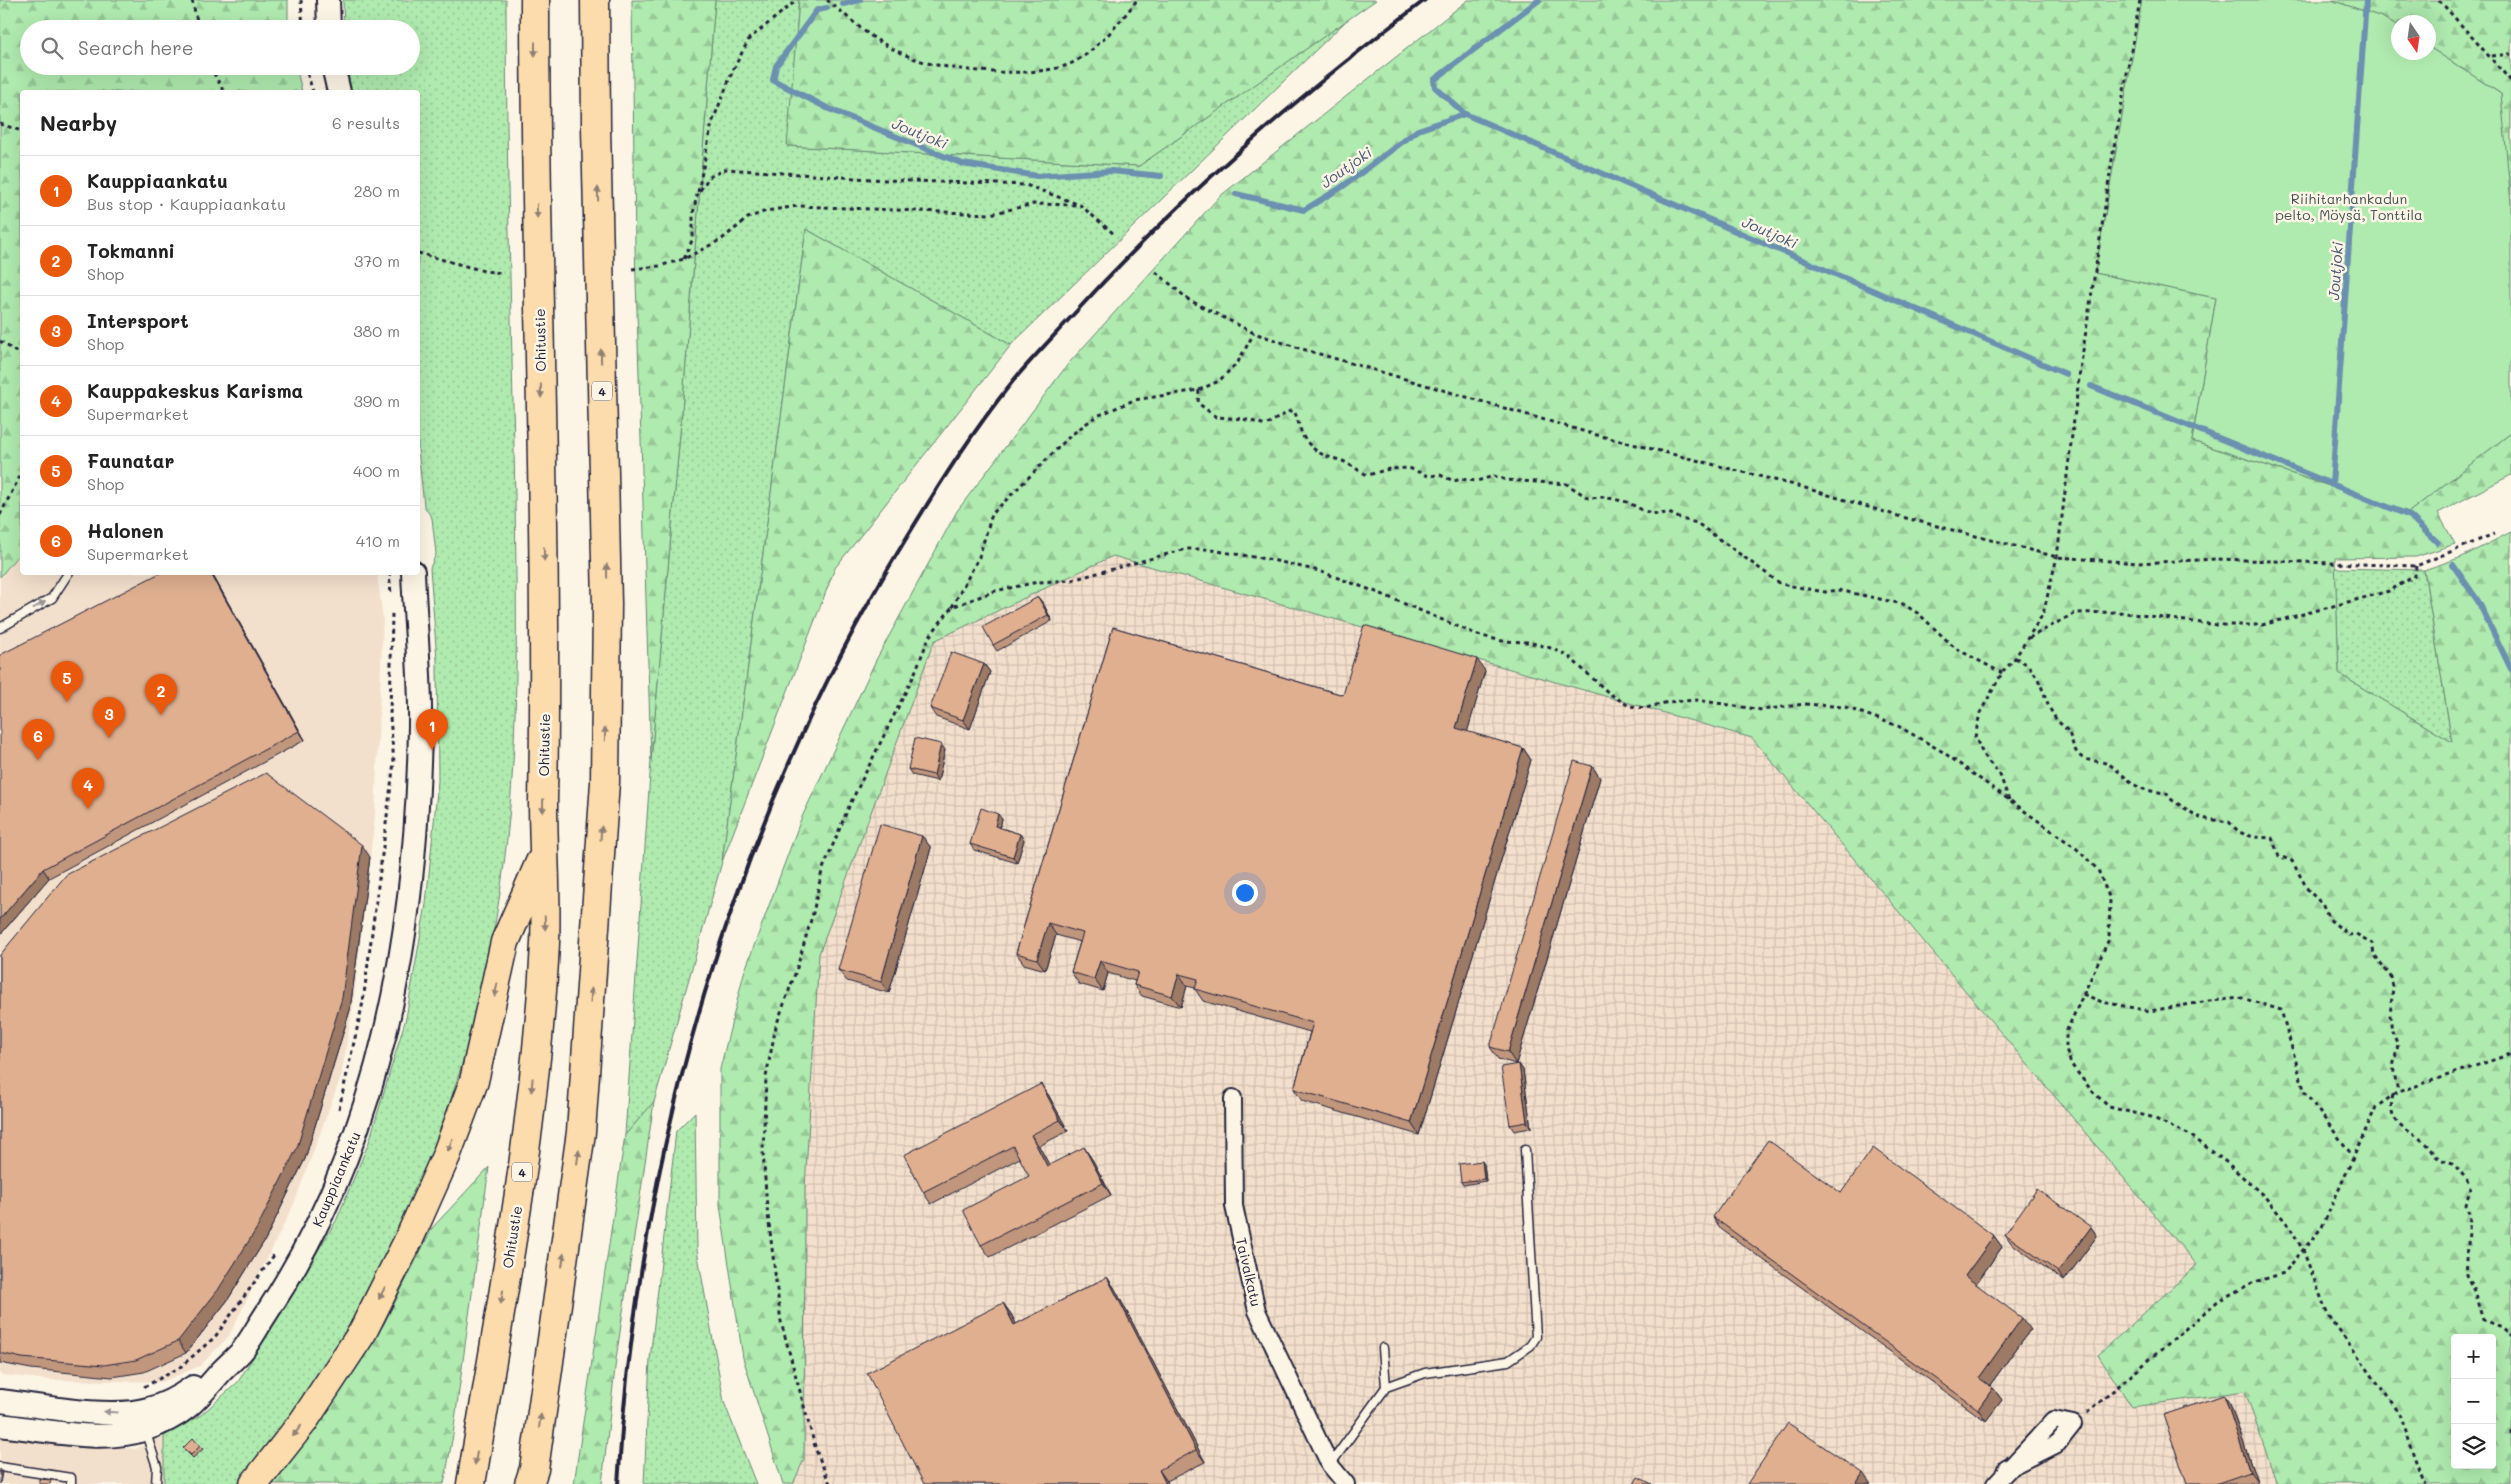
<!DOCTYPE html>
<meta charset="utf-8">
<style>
:root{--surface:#fff;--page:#f6f6f6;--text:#222;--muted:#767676;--line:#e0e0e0;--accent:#ea580c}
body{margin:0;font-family:Mali,sans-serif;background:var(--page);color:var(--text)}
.controls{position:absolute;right:15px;bottom:15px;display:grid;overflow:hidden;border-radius:5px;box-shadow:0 5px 20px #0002}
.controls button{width:45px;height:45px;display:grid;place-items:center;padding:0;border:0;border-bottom:1px solid var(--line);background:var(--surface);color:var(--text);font:25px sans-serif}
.compass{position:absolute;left:2391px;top:15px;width:45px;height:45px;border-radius:50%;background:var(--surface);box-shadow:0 5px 20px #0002;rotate:167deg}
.you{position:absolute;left:1244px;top:892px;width:18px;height:18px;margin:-12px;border:4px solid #fff;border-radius:50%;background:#1a73e8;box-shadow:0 0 0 8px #1a73e833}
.badge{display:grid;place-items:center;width:32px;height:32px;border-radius:50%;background:var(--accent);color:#fff;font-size:16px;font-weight:700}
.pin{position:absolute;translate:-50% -41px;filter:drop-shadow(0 1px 2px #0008)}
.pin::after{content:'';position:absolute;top:26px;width:18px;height:15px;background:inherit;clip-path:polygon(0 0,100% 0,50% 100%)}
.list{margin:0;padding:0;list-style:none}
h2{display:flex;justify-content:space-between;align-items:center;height:65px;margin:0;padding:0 20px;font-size:21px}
h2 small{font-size:16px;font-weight:400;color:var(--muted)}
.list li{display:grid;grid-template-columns:32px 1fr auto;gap:15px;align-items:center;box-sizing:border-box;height:70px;padding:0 20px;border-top:1px solid var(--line)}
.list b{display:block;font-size:19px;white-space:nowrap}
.list p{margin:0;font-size:16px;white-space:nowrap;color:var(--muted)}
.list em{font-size:16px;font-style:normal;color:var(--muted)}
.icon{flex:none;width:28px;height:28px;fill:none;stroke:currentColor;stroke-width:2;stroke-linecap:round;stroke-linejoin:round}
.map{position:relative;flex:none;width:2511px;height:1484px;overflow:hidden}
.search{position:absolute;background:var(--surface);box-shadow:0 5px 20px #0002;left:20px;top:20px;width:400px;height:55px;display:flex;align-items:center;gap:12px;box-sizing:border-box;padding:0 18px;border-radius:28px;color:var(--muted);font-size:19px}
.panel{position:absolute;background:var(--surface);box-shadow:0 5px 20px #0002;left:20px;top:90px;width:400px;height:485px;border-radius:5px}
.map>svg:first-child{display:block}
.built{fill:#f3e0cc}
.industrial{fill:url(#industrial-grid)}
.grass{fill:url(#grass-dots);stroke:#688674}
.forest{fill:url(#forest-firs);stroke:#688674;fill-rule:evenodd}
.green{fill:#afeaae;stroke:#688674}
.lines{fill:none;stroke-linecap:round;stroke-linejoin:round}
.stream{stroke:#6c90b0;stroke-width:6}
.lane-casing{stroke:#22223b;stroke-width:11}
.street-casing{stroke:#22223b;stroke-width:20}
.secondary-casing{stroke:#22223b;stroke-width:26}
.highway-casing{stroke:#22223b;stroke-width:31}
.path{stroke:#22223b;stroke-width:3;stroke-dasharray:4 4;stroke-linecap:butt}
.lane{stroke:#fcf5e5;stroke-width:8}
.street{stroke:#fcf5e5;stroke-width:16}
.secondary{stroke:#fcf5e5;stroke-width:22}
.highway{stroke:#fcdcac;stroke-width:28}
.rail{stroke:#22223b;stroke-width:4}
.wall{fill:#c0967c;stroke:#22223b}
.shaded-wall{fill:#9c7a65;stroke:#22223b}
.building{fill:#dfaf90;stroke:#22223b}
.oneway{fill:#8f7f74}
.oneway2{fill:#9a9698}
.labels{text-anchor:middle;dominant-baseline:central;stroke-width:5;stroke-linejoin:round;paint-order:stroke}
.shield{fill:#fcf5e5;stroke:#63616e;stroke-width:1}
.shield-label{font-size:12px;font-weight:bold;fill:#22223b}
.park-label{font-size:14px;fill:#455458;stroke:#fcf5e5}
.street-label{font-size:14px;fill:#22223b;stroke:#fcf5e5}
.water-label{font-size:15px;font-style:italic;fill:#475976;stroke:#fcf5e5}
</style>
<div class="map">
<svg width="2511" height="1484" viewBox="0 0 2511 1484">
<defs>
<pattern id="industrial-grid" width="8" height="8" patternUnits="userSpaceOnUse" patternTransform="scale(1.25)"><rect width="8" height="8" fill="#f3e0cc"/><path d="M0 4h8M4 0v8" fill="none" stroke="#d0c0b0"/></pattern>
<pattern id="grass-dots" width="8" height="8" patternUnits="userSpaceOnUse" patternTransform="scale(1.25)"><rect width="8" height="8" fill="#afeaae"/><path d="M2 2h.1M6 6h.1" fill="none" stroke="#96c897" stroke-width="1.8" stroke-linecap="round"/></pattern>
<pattern id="forest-firs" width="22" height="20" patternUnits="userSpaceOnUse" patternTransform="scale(1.25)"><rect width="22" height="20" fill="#afeaae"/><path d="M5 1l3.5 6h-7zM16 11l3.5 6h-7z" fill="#96c897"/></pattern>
</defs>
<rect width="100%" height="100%" fill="#fcf5e5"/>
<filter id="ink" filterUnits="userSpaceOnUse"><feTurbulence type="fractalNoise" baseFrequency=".02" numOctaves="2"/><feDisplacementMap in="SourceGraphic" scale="10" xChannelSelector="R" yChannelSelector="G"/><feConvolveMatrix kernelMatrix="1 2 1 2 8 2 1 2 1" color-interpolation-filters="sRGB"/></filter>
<g filter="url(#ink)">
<path class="built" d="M 22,550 L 22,572 L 377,573 L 383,619 L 375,816 L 353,1005 L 341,1077 L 294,1204 L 229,1336 L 200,1366 L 162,1382 L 52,1380 L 0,1375 L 0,577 Z
M 0,1435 L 135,1449 L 164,1436 L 164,1484 L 0,1484 Z"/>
<path class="industrial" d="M 1113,556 L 1752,738 L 2197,1265 L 2098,1354 L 2132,1407 L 2245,1391 L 2277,1484 L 793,1484 L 804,1459 L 805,1188 L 815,925 L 934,641 Z"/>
<path class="grass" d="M 343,0 L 506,0 C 506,166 512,332 515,498 C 517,638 520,780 496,918 C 461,1124 373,1325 236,1484 L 164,1484 L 164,1436 L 201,1415 L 238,1382 L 336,1221 L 369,1142 L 406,1018 L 426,904 L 438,781 L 437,660 L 430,568 L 436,554 L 432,518 L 424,506 L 418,448 L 418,92 L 352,92 L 346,66 L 411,66 L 411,29 L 344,29 Z
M 715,0 L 799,0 L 788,146 L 1139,166 L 1347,20 L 1011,345 L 806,229 L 722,862 L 654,1102 L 625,1135 L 651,760 L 682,411 Z
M 2335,568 L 2424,570 L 2452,742 L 2339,674 Z
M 695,1112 L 697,1250 L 724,1402 L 756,1484 L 644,1484 L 650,1359 L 676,1131 Z"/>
<path class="forest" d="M 0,0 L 288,0 L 288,29 L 29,29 L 29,66 L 296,66 L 302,92 L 22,92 L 22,550 L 0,577 Z
M 632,0 L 715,0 L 682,411 L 651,760 L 635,247 Z
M 799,0 L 1376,0 L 1139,166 L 787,146 Z
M 1468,0 L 2142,0 L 2095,273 L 2216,298 L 2192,441 L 2409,512 L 2511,433 L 2511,475 L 2438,513 L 2455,544 L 2416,557 L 2335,558 L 2339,674 L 2452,742 L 2424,570 L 2462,557 L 2511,532 L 2511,1484 L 2277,1484 L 2245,1391 L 2132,1407 L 2098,1355 L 2197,1265 L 1752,738 L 1113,556 L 934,641 L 819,954 L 805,1188 L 804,1459 L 793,1484 L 783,1484 L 743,1358 L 720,1205 L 720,1069 L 744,973 L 801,819 L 876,660 L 957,511 L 1068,364 L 1219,197 ZM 2455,1338 L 2492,1338 L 2492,1465 L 2455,1465 Z
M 2331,0 L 2511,0 L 2511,231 L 2501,94 L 2429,47 L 2428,22 L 2398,22 L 2398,27 L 2382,17 Z
M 806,229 L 1011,345 L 835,568 L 722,862 Z
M 654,1102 L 616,1359 L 602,1484 L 574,1484 L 625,1135 Z
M 489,1167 L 453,1435 L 444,1484 L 269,1484 L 316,1424 L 384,1324 L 432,1228 Z"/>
<path class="green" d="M 2142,0 L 2331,0 L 2382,17 L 2398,27 L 2398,52 L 2428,52 L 2429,47 L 2501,94 L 2511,203 L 2511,433 L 2409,512 L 2192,441 L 2216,298 L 2095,273 Z"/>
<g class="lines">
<path class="stream" d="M 1539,0 L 1434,80 L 1435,87 L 1465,114 L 2066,374
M 843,4 L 860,0
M 827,8 L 817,10 L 776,66 L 773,80 L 829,109 L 963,164 L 1037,176 L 1111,171 L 1161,176
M 1236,194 L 1304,210 L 1342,187 L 1418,130 L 1465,114
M 2091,386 L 2410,516 L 2437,542
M 2332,485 L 2366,0
M 2453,565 L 2478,601 L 2511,669"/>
<defs>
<path id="lane" d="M 0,628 L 52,598 L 69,572
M 1383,1348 L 1386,1387
M 145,1430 L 157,1467 L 156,1484
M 1330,1465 L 1386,1387 L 1425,1373 L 1508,1361 L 1530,1346 L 1536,1337 L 1525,1150
M 0,1467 L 71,1478 L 71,1484"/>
<path id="street" d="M 1233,1098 L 1234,1206 L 1257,1311 L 1330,1465 L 1346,1484
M 1995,1484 L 2054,1420 L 2073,1424 L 2058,1443 L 2006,1469"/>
<path id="secondary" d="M 328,0 L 329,29
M 333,66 L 339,92
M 0,1401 C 40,1406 111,1420 148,1409 C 165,1405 179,1397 193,1387
M 0,1425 C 45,1430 103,1444 146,1429 C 182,1417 195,1402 219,1374 C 226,1366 235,1359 242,1351 C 251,1340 258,1326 266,1314 C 382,1138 417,933 420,725 C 421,675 415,623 413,572"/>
<path id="highway" d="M 254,1484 L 303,1422 L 362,1333 L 409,1239 L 446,1156 L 474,1081 L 505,942 L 540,862
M 471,1484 C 501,1305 536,1125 545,943 C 547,896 543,848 543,801 C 548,534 535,267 535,0
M 529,1484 L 534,1469 L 581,1132 L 605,782 L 607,604 L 596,127 L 595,0"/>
</defs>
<use href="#lane" class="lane-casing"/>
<use href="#street" class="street-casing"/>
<use href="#secondary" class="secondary-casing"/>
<use href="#highway" class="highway-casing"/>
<path class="path" d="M 192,0 L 199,29
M 301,0 L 303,29
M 827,0 C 844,13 866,35 884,44 C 894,50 907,56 918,60 C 952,72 1040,79 1072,63 C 1099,49 1119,23 1137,0
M 2439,0 L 2511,81
M 2492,56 L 2511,54
M 210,66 L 224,92
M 305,66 L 313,92
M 0,124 L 22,131
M 698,192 L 712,123 L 733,70 L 749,39 L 797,0
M 418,253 L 484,271 L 503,273
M 684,259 L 693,238 L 693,214 L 697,195 L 709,177 L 726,169 L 885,180 L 1026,185 L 1080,205 L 1114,234
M 632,269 L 659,266 L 684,259 L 722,239 L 748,218 L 766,211 L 798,206 L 990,214 L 1034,204 L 1077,205
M 1156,272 L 1189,300 L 1254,333 L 1299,348 L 1593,434 L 1802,487 L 1898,516 L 2057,557 L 2138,563 L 2217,559 L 2416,566 L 2494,534
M 0,341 L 22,356
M 1199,390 L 1198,403 L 1216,417 L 1243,419 L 1266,425 L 1290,411 L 1295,413 C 1298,419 1301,434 1304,438 C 1315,453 1324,456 1340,460 C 1349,463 1358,471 1368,475 L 1389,469 L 1409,468 L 1428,476 L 1440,475 L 1454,481 L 1461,479 L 1477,481 L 1494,476 L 1506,480 L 1567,484 L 1588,498 L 1604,497 L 1627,502 L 1644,511 L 1657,514 L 1669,513 L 1681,519 L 1697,523 L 1781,584 L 1825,592 L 1838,590 L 1903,604 L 1919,614 L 1955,648 L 2002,673
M 0,515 L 22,472
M 389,572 L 391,594
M 952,607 L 979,557 L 992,514 L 1071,435 L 1095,417 L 1134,400 L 1199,390 L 1219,381 L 1238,362 L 1254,333
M 2029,638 L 2075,613 L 2118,612 L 2217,625 L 2262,625 L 2389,591 L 2415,576 L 2416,566
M 2015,658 C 2042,668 2041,695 2054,716 C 2058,723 2066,727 2069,733 C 2072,740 2073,748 2078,754 C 2086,764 2102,758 2113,767 C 2137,786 2133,789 2166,793 L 2172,800 L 2200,818 L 2229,822 L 2239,832 L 2253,837 L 2272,838 L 2279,856 L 2292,861 L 2308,890 L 2322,904 L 2329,919 L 2349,935 L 2356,934 L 2372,943 L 2374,954 L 2391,977 L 2393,987 L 2390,1016 L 2392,1031 L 2398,1045 L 2393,1067 L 2398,1092
M 2009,800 L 2000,775 L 1984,756 L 1975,737 L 1980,713 L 2002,673 L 2015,658 L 2043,614 L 2057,557 L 2080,370 L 2114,147 L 2140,0
M 2083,994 L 2102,1002 L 2150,1011 L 2209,1001 L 2242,998 L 2281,1010 L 2305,1093 L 2352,1155
M 2393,1095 C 2386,1122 2404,1127 2423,1141 C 2438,1152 2429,1158 2453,1163 L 2467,1180 L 2470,1188 L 2466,1205 L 2470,1216 L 2466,1275 L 2473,1288 L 2483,1320 L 2501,1327 L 2511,1336
M 339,1109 L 363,1002 L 394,762 L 390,717 L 392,612
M 144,1387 L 179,1368 L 215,1337 L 274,1255
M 2087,1413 L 2218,1301 L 2252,1283 L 2284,1273 L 2322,1227 L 2376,1107 L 2398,1092 L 2511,1054
M 2511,1429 L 2511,1435
M 830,1484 L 816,1450 L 781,1322 L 767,1207 L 763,1152 L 766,1077 L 776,1026 L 796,971 L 813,913 L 822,871 L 850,804 L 914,675 L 929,637 L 952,607 L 995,591 L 1038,582 L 1072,580 L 1186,549 L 1205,549 L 1272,560 L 1319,571 L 1379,593 L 1478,635 L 1502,641 L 1527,642 L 1548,647 L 1567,655 L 1610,694 L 1629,706 L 1646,708 L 1668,702 L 1697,700 L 1762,710 L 1805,704 L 1845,707 L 1898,726 L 1943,752 L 2077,849 L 2098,870 L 2110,899 L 2109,939 L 2066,1032 L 2066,1049 L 2071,1064 L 2091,1090 L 2109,1107 L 2151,1117 L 2190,1135 L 2226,1162 L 2265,1197 L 2289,1226 L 2303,1250 L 2327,1313 L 2400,1414 L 2425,1484"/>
<use href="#lane" class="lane"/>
<use href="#street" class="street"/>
<use href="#secondary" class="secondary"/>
<use href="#highway" class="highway"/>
<path class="rail" d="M 618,1484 C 638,1155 732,824 904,542 C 938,486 972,432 1013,381 C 1031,359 1052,338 1072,316 C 1180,197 1297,97 1425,0"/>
</g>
<path class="wall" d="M 211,572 L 305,740 L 49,878 L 0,935 Z
M 1043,603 L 1052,621 L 997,651 L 993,645 Z
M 1113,627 L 1343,695 L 1485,671 L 1467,732 L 1523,748 L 1531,760 L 1419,1135 L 1302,1101 L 1294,1089 L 1310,1032 L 1203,1001 L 1195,989 L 1195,988 L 1187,986 L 1181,1007 L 1142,996 L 1134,985 L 1135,981 L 1108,973 L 1103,991 L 1079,984 L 1071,972 L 1080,942 L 1056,935 L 1045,970 L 1024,964 L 1016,953 Z
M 984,664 L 990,672 L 970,729 L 936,717 L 930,708 Z
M 945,750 L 938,781 L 912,775 L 908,769 Z
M 1592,766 L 1600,778 L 1516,1064 L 1498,1059 L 1490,1047 Z
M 1002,819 L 1000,828 L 1020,834 L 1024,840 L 1017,863 L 974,850 L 970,844 Z
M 922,836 L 931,848 L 889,993 L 847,981 L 838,970 Z
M 370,857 L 350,1010 L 305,1159 L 265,1240 L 227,1301 L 186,1353 L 144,1372 L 112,1377 L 31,1369 L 0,1363 L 0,955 Z
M 1519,1064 L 1523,1070 L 1531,1128 L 1514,1131 L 1510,1125 Z
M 1041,1084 L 1049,1096 L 1068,1131 L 1039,1146 L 1049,1165 L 1092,1159 L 1111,1195 L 990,1257 L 981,1245 L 1029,1176 L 1020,1158 L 931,1204 L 923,1192 Z
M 1484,1164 L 1486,1181 L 1463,1185 L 1461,1182 Z
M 1841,1193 L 1994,1236 L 2002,1247 L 1976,1284 L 2030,1330 L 1990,1385 L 1993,1388 L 2002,1400 L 1986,1421 L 1721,1229 L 1713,1217 Z
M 2091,1227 L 2097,1236 L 2064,1281 L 2011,1243 L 2005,1234 Z
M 1107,1277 L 1115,1289 L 1205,1462 L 1167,1481 L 1168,1484 L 924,1484 L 1003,1303 L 1011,1314 L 1016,1324 Z
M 2230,1404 L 2257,1481 L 2248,1484 L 2187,1484 Z
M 200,1446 L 203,1449 L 193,1458 L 183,1448 Z"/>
<path class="shaded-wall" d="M 210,572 L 211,572 L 305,740 L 299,731 Z
M 1038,597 L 1043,603 L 1052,621 L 1048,615 Z
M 1477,659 L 1485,671 L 1465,740 L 1456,728 Z
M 984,664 L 990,672 L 970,729 L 963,720 Z
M 941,744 L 945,750 L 938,781 L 934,775 Z
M 1523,748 L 1531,760 L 1419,1135 L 1411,1123 Z
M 1592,766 L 1600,778 L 1516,1064 L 1508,1052 Z
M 998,814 L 1002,819 L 999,832 L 995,826 Z
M 1020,834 L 1024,840 L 1017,863 L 1013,857 Z
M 922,836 L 931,848 L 889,993 L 881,982 Z
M 362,845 L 370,857 L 350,1010 L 305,1159 L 265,1240 L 227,1301 L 186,1353 L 178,1341 Z
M 43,869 L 49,878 L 0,935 L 0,919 Z
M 1048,923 L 1056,935 L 1045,970 L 1037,959 Z
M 1100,961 L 1108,973 L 1103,991 L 1094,979 Z
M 1179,974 L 1187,986 L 1181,1007 L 1172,996 Z
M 1519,1064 L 1523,1070 L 1531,1128 L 1527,1122 Z
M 1041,1084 L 1049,1096 L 1068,1131 L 1060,1120 Z
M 1031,1135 L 1039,1146 L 1056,1177 L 1047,1166 Z
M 1084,1147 L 1092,1159 L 1111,1195 L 1103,1183 Z
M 1482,1161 L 1484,1164 L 1486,1181 L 1484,1179 Z
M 2091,1227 L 2097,1236 L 2064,1281 L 2058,1272 Z
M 1994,1236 L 2002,1247 L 1973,1288 L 1965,1276 Z
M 1107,1277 L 1115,1289 L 1205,1462 L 1196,1450 Z
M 1003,1303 L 1011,1314 L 1023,1337 L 1014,1325 Z
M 2022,1318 L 2030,1330 L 1987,1389 L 1979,1378 Z
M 1993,1388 L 2002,1400 L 1986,1421 L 1978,1409 Z
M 2224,1395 L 2230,1404 L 2257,1481 L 2250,1472 Z
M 0,1469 L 2,1472 L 0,1484 Z
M 1159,1470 L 1167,1481 L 1168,1484 L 1166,1484 Z
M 1863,1473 L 1871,1484 L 1856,1484 Z"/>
<path class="building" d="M 162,572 L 210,572 L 299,731 L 43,869 L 0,919 L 0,655 Z
M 1038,597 L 1048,615 L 993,645 L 983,627 Z
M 1364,625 L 1477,659 L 1456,728 L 1523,748 L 1411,1123 L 1294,1089 L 1313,1023 L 1195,989 L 1198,979 L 1179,974 L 1172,996 L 1134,985 L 1138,972 L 1100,961 L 1094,979 L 1071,972 L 1083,933 L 1048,923 L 1037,959 L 1016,953 L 1113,627 L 1343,695 Z
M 951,652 L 984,664 L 963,720 L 930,708 Z
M 915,738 L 941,744 L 934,775 L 908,769 Z
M 1574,761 L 1592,766 L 1508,1052 L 1490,1047 Z
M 266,773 L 362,845 L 342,998 L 297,1148 L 257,1228 L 218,1290 L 178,1341 L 136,1360 L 104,1365 L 22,1358 L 0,1353 L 0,955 L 66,875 Z
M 981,808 L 998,814 L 995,826 L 1020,834 L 1013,857 L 970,844 Z
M 880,824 L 922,836 L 881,982 L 838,970 Z
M 1519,1064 L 1527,1122 L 1510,1125 L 1501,1067 Z
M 1041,1084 L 1060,1120 L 1031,1135 L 1047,1166 L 1084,1147 L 1103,1183 L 981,1245 L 963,1210 L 1029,1176 L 1013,1146 L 923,1192 L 904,1155 Z
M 1768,1140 L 1841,1193 L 1873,1148 L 1994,1236 L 1965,1276 L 2022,1318 L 1979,1378 L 1993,1388 L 1978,1409 L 1713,1217 Z
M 1482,1161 L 1484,1179 L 1461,1182 L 1459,1164 Z
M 2037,1189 L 2091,1227 L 2058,1272 L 2005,1234 Z
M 1107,1277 L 1196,1450 L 1159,1470 L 1166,1484 L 924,1484 L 867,1373 L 1003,1303 L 1014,1325 Z
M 2224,1395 L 2250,1472 L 2215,1484 L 2187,1484 L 2163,1415 Z
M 1788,1423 L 1863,1473 L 1856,1484 L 1747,1484 Z
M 193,1438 L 200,1446 L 191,1455 L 183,1448 Z
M 1638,1477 L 1652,1484 L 1634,1484 Z
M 39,1479 L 51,1480 L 50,1484 L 39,1484 Z"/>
<defs><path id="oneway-solid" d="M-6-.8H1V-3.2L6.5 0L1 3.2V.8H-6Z" transform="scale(1.25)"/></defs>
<g class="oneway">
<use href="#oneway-solid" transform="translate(535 49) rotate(90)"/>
<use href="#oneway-solid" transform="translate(598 194) rotate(-91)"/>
<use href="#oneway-solid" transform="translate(537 211) rotate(89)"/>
<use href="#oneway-solid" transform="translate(601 356) rotate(-91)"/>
<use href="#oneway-solid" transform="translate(541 391) rotate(89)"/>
<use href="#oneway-solid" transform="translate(544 554) rotate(89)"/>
<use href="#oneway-solid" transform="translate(607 571) rotate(-91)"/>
<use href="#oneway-solid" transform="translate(605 734) rotate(-89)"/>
<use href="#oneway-solid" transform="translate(543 806) rotate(91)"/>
<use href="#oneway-solid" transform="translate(601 833) rotate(-86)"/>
<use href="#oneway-solid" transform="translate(545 923) rotate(88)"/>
<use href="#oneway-solid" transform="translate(496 990) rotate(102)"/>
<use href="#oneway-solid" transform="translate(591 995) rotate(-86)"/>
<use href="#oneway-solid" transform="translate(532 1085) rotate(95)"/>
<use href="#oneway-solid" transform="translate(450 1145) rotate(111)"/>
<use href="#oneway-solid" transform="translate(578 1157) rotate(-82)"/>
<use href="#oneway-solid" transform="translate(563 1260) rotate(-82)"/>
<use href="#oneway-solid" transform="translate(382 1293) rotate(117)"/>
<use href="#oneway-solid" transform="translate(502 1297) rotate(99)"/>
<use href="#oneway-solid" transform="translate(540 1421) rotate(-82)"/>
<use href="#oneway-solid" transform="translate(297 1431) rotate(128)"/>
<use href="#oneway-solid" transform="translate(476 1458) rotate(99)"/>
</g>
<g class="oneway2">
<use href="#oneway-solid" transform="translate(39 605) rotate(-30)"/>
<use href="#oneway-solid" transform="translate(111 1412) rotate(-177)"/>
</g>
</g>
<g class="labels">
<g class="shield">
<rect x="592" y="381.5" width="20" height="19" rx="4"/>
<rect x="512" y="1162.5" width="20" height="19" rx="4"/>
</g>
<g class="shield-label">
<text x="602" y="391">4</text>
<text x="522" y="1172">4</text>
</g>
<g class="park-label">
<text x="2349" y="198">Riihitarhankadun<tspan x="2349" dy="16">pelto, Möysä, Tonttila</tspan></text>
</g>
<g class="street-label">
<text transform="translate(540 340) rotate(-91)">Ohitustie</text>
<text transform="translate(544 745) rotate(-89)">Ohitustie</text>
<text transform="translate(336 1179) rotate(-67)">Kauppiaankatu</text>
<text transform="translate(512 1237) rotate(-81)">Ohitustie</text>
<text transform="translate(1249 1272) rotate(77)">Taivalkatu</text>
</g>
<g class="water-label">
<text transform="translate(920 133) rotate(22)">Joutjoki</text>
<text transform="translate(1346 167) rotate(-35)">Joutjoki</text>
<text transform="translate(1770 232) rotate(23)">Joutjoki</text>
<text transform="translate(2335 271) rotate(-86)">Joutjoki</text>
</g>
</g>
</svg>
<div class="controls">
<button>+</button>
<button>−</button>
<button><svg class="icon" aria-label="layers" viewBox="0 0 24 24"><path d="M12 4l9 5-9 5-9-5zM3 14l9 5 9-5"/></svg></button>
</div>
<svg class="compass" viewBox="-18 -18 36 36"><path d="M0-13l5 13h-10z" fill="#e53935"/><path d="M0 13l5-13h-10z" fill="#767676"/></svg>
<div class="you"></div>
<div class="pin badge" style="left:432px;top:750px">1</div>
<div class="pin badge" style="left:161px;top:715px">2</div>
<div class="pin badge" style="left:109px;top:738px">3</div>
<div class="pin badge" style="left:88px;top:809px">4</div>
<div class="pin badge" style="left:67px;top:702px">5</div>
<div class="pin badge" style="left:38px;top:760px">6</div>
<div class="search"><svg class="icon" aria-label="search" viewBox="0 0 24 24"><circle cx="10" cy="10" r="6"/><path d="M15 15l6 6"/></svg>Search here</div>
<section class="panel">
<h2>Nearby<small>6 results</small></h2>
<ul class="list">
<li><span class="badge">1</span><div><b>Kauppiaankatu</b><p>Bus stop · Kauppiaankatu</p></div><em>280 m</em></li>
<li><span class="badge">2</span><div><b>Tokmanni</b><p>Shop</p></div><em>370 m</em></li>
<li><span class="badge">3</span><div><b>Intersport</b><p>Shop</p></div><em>380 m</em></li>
<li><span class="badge">4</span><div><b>Kauppakeskus Karisma</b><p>Supermarket</p></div><em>390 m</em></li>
<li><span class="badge">5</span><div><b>Faunatar</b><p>Shop</p></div><em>400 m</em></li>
<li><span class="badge">6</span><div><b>Halonen</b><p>Supermarket</p></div><em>410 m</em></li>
</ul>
</section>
</div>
